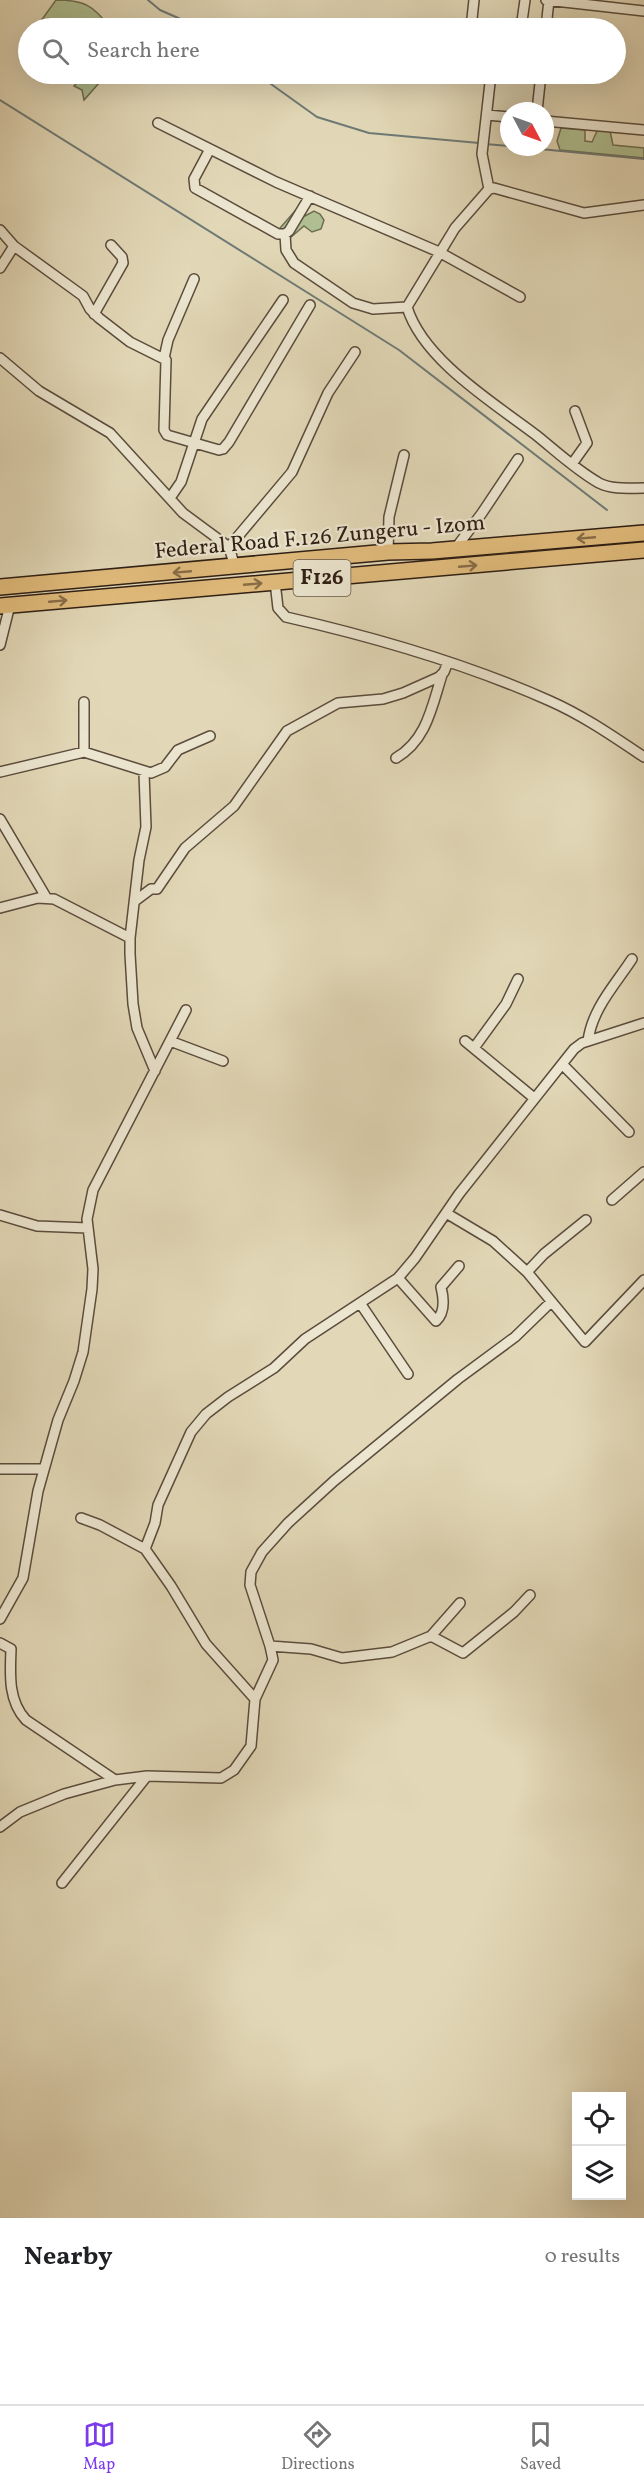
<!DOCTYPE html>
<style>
:root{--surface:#fff;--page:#f6f6f6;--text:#202124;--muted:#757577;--line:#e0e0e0;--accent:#7c3aed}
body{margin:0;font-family:Vollkorn,serif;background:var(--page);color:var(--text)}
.controls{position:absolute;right:18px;bottom:18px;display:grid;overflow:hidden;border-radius:0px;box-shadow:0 6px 24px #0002}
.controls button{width:54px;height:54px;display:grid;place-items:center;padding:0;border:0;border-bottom:2px solid var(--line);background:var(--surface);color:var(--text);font:30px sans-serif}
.compass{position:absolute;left:500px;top:102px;width:54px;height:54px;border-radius:50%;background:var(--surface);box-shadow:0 6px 24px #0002;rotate:131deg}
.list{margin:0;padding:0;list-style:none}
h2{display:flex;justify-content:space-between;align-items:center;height:78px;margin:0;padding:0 24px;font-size:26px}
h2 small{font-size:20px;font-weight:400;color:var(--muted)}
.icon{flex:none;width:33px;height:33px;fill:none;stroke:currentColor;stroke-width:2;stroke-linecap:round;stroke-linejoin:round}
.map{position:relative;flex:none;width:644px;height:2218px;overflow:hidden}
.search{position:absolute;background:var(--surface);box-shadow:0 6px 24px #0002;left:18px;right:18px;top:18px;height:66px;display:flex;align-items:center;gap:15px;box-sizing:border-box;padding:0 21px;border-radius:33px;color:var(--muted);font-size:22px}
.sheet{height:186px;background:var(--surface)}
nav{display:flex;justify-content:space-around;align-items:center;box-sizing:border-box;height:84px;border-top:2px solid var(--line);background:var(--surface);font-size:16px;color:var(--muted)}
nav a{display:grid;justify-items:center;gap:3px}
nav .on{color:var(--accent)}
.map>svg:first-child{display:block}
.green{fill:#afbf91;stroke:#6e6e52;stroke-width:1.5}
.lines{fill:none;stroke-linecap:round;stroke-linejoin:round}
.stream{stroke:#6e7a76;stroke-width:2}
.minor-casing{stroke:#5b4c3d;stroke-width:12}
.primary-casing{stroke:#2e1e14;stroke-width:18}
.minor{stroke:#ece6d0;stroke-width:9}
.primary{stroke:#e1bc7c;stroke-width:15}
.oneway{stroke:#886d48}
.labels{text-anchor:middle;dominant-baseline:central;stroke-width:4.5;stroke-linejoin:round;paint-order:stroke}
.shield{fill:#ece6d0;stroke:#675a4c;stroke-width:1.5}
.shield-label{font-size:21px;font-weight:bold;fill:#2e1e14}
.street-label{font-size:22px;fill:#2e1e14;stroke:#ece6d0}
</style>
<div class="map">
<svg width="644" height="2218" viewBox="0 0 644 2218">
<rect width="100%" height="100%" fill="#e2d8b7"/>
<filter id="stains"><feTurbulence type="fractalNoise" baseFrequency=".00333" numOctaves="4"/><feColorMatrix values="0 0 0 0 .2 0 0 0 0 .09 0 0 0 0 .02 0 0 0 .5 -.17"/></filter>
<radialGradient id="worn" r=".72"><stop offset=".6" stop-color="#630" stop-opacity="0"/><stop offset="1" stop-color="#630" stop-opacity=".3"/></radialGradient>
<path class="green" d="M 56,0 C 83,0 94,5 110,28 L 43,28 L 38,25 Z
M 85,74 L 107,74 L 84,100 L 82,90 L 74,86 Z
M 561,128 L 585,130 L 585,141 L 592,142 L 598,129 L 610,131 L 613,145 L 644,148 L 644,158 L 560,150 L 557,141 Z
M 304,210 L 305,216 L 314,211 L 320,214 L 324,220 L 321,229 L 312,232 L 304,226 L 290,238 L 280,237 L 280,228 L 295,211 Z"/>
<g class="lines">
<path class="stream" d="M 148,0 L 160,10 L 201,28
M 257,74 L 317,117 L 369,133 L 479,143
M 0,100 L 399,350 L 607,510
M 485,144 L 509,146
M 519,147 L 644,159"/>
<defs>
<path id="minor" d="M 546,0 L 644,11
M 471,28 L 474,0
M 521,28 L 525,0
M 546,28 L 549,0
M 537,111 L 541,74
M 487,115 L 509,117
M 545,121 L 644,130
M 158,123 L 276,182 L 439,252 L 520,297
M 210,149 L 194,179 L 195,188 L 278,234 L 285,234 L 289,231 L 310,196
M 489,189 L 482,154 L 491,74
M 644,205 L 584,213 L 494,188 L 489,189 L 455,228 L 407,307 C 423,360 494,403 536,435 C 556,451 576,470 599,483 C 613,490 629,488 644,488
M 0,230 L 14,246 L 83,296 L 90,309 L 99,318 L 130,342 L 166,360
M 285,234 L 286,250 L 294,263 L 353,303 L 373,309 L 407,307
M 0,268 L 14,246
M 194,279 L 168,340 L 164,358 L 166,360 L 164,430 L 167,435 L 219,450 L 223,449 L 229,442 L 310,305
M 94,314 L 123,263 L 122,257 L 111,245
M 0,358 L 39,391 L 110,433 L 183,513 L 229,547 L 235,567
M 572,464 L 587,443 L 575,411
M 170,498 L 181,482 L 202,419 L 283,300
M 229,547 L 292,472 L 328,393 L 355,352
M 455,549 L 482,513 L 518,459
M 388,552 L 389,517 L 404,455
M 275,582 L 278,608 L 286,617 C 374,637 467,664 550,701 C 584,716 614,737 644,757
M 0,645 L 10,605
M 84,752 L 151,773 L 165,767 L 178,750 L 210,736
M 396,758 C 427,740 432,706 442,675
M 0,772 L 84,752 L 84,702
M 144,773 L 146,827 L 139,860 L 130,938 L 130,954 L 133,1004 L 137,1028 L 155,1071
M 0,819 L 46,897
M 135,901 L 151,889 L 157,889 L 185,848 L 234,806 L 287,731 L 338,703 L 383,699 L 403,693 L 439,677 L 444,672 L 448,662
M 0,908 L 38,898 L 54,899 L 130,938
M 170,1041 L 223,1061
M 465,1041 L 534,1098
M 588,1041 C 592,1009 615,985 632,959
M 474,1048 L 506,1004 L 518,979
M 562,1064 L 629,1132
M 612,1200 L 644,1172
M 446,1213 L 493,1241 L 527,1272 L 585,1342 L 644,1280
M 0,1215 L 37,1226 L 88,1228
M 527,1272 L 544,1254 L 586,1220
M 398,1278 L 436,1321 C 445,1313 444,1299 441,1287 L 459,1266
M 360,1303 L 408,1374
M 0,1469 L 44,1469
M 81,1518 L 100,1525 L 145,1549 L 171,1586 L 206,1644 L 255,1699
M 145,1549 L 155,1523 L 158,1505 L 191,1432 L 206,1414 L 228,1397 L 274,1368 L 305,1339 L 398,1278 L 415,1258 L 459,1194 L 574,1049 L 582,1043 L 644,1023
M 0,1619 L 23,1578 L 38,1491 L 58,1420 L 74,1381 L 83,1352 L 92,1289 L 93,1269 L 87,1219 L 93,1190 L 186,1010
M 431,1636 L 463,1653 L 514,1612 L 530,1595
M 0,1643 L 11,1649 C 10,1674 8,1701 26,1720 L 115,1780
M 270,1646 L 311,1649 L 342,1658 L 392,1652 L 431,1636 L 460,1603
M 0,1827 L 20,1812 L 64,1794 L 115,1780 L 147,1776 L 221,1778 L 234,1770 L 251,1746 L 255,1699 L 273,1660 L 270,1646 L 250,1585 L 251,1572 L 262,1552 L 288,1523 L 334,1481 L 458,1379 L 515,1337 L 551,1302
M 62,1883 L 147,1776"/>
<path id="primary" d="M 0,587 L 388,552 L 432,551 L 644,533
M 0,606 L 644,550"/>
</defs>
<use href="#minor" class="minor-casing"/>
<use href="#primary" class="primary-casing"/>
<use href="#minor" class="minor"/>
<use href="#primary" class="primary"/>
</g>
<defs><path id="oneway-shaft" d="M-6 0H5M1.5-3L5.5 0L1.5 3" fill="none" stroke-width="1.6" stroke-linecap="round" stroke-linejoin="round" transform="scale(1.5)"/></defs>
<g class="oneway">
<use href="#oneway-shaft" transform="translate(586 538) rotate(175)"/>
<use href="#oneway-shaft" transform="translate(468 566) rotate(-5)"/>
<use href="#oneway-shaft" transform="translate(182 572) rotate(175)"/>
<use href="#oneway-shaft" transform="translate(253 584) rotate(-5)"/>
<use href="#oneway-shaft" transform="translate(58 601) rotate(-5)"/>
</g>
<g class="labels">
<rect class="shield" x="293.5" y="560" width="57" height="36" rx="4.5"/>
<g class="shield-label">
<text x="322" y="578">F126</text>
</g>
<g class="street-label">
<text transform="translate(320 538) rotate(-5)">Federal Road F.126 Zungeru - Izom</text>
</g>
</g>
<rect width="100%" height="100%" filter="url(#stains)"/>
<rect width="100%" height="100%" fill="url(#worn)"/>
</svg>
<div class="controls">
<button><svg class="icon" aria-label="locate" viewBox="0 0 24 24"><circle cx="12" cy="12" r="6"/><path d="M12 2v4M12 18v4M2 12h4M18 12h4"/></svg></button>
<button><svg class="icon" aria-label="layers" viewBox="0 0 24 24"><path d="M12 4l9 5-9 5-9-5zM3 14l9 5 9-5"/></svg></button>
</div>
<svg class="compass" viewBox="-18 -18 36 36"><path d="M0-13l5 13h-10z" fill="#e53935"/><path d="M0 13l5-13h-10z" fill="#757577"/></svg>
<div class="search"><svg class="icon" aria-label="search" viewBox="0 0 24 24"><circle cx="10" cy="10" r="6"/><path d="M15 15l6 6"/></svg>Search here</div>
</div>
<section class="sheet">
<h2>Nearby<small>0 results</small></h2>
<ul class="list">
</ul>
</section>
<nav>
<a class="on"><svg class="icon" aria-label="map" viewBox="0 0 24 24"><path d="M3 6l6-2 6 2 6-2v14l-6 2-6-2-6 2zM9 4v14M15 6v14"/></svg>Map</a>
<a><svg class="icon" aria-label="directions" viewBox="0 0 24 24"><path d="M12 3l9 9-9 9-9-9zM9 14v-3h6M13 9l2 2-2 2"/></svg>Directions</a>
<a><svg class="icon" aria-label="saved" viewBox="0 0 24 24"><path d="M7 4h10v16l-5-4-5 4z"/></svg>Saved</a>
</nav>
